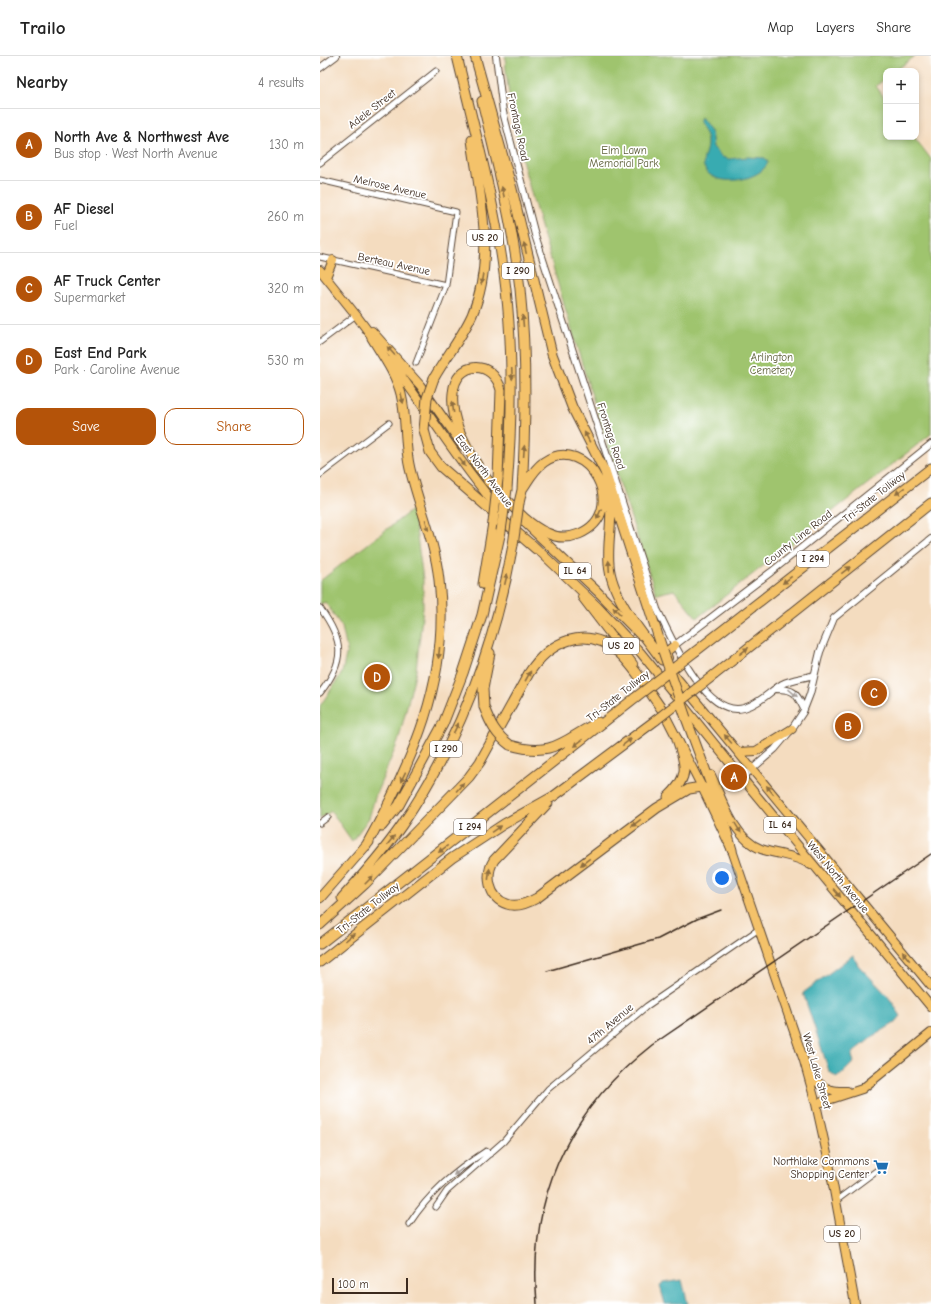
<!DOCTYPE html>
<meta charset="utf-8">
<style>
:root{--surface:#fff;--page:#f2f2f2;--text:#222;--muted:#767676;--line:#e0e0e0;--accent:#b45309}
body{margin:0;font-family:"Comic Neue",sans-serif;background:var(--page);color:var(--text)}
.controls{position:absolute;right:12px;top:12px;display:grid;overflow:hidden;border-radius:8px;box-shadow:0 2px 6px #0003}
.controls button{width:36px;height:36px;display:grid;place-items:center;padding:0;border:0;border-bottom:1px solid var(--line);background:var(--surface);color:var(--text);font:20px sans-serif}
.scale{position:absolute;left:12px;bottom:10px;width:76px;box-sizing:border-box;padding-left:4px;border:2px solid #3b2a1e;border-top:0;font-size:11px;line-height:14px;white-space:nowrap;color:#3b2a1e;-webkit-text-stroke:3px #fff;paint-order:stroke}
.you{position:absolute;left:402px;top:822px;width:14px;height:14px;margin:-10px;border:3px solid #fff;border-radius:50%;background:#1a73e8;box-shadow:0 0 0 6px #1a73e833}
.badge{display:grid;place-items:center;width:26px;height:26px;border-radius:50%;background:var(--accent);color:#fff;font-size:13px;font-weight:700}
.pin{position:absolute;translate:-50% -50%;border:2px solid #fff;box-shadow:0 1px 4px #0006}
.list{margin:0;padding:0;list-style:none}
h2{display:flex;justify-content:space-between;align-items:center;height:52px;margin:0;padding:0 16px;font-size:17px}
h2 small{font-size:13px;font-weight:400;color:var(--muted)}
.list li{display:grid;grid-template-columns:26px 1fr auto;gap:12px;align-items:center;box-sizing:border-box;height:72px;padding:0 16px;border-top:1px solid var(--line)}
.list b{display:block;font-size:15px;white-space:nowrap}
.list p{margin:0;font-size:13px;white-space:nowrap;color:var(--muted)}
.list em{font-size:13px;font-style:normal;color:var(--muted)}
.actions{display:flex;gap:8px;padding:12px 16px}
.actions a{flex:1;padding:9px 0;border:1px solid var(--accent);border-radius:12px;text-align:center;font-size:14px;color:var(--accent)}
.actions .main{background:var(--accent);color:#fff}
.map{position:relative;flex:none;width:611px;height:1248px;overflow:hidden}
header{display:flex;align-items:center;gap:24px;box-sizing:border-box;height:56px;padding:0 20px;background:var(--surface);border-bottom:1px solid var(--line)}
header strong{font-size:19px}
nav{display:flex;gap:22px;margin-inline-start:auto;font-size:14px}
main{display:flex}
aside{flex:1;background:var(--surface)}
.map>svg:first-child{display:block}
.green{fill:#9fc46e;stroke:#6d7746}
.water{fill:#39abb1;stroke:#3a6a68}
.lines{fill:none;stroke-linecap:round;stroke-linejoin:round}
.minor-casing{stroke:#574536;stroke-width:7}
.tertiary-casing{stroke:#574536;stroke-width:8}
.primary-casing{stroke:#574536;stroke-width:10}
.motorway-casing{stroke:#574536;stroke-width:11}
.minor{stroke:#fff;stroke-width:5}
.tertiary{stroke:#fff;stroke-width:6}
.primary{stroke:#f4c26a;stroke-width:8}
.motorway{stroke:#f4c26a;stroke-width:9}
.rail{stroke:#3b2a1e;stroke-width:1.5}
.motorway-bridge-casing{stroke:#574536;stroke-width:11;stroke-linecap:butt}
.motorway-bridge{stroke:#f4c26a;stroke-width:9}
.oneway{fill:#8e6e40}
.oneway2{fill:#a79f9a}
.labels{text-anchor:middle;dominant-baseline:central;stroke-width:3.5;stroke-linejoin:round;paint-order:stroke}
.shield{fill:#fff;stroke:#766a62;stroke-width:1}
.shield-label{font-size:10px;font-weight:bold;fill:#3b2a1e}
.street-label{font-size:11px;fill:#3b2a1e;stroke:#fff}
.park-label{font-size:11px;fill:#5e603a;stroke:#fff}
.poi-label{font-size:11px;fill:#3b2a1e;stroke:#fff;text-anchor:end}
</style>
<header>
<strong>Trailo</strong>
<nav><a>Map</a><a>Layers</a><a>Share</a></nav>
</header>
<main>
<aside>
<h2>Nearby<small>4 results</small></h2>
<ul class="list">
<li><span class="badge">A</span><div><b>North Ave &amp; Northwest Ave</b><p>Bus stop · West North Avenue</p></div><em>130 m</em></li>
<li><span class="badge">B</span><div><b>AF Diesel</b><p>Fuel</p></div><em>260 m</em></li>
<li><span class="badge">C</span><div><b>AF Truck Center</b><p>Supermarket</p></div><em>320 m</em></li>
<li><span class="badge">D</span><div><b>East End Park</b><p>Park · Caroline Avenue</p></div><em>530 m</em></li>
</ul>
<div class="actions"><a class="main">Save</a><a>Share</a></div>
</aside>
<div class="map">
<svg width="611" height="1248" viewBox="0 0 611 1248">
<rect width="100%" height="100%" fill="#fff"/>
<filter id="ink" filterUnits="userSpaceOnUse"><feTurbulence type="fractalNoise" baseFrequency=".025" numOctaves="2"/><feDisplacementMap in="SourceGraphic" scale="8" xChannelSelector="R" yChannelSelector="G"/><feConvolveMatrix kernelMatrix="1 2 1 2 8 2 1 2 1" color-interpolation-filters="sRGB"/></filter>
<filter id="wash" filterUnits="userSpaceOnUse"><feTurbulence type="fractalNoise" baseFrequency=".012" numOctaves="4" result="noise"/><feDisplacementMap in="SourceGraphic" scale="16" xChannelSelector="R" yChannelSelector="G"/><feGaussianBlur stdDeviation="0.9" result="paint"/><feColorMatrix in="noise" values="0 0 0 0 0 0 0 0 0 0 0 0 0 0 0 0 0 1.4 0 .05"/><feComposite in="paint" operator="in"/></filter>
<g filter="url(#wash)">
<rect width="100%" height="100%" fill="#f4dcbf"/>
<path class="green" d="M 185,0 L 595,0 L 575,15 L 566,15 L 566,22 L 556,30 L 566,44 L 566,81 L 594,81 L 611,103 L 611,378 L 377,562 L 354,534 L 336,538 C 300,429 265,321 233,211 C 213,142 189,73 185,0 Z
M 93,453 L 103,523 L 103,552 L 96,614 L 78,686 L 56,738 L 49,762 L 32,785 L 11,755 L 0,763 L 0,650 L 22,617 L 27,594 L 22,571 L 5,546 L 1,548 L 0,547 L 0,525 Z"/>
<path class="water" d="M 381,61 L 391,75 L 393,91 L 402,101 L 409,103 L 427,101 L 445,102 L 448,106 C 442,124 399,132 386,115 C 379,104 388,97 387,86 C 387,79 382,72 379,66 Z
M 533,899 L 538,909 L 568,940 L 581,960 L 575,967 L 555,979 L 534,996 L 532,1000 L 534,1006 L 523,1017 L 516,1021 L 509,1015 L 483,937 Z
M 362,1224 L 368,1248 L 345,1248 L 340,1230 L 344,1227 Z"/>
</g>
<g filter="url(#ink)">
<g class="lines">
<defs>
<path id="minor" d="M 0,107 L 116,15
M 0,124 L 136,156 L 126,229 L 96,307
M 0,201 L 126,229
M 0,286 L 36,259
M 0,419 L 69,367
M 0,552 C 24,585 26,605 0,637
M 0,767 L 8,761
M 517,1144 L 556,1115
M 116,1151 L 127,1135 L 184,1085 L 228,1033 L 327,950 L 439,873
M 89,1168 C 110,1136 134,1116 166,1095 L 170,1098"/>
<path id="tertiary" d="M 176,0 L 183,56 L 215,179 L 337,553 C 350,579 385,663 424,652 C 439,648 449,636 462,628 C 471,623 485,622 494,619
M 0,12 L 16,0
M 355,589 L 451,516 L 611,388
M 456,633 C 475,633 476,637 484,653
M 422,722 L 455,693 L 471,674 L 483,656 L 490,638 L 500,596 L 514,562 L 611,483"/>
<path id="primary" d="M 0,214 L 36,259 L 56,286
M 6,221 L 13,204
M 52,275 L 100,329 L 143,390
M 70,305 C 107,353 138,406 178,452
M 155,407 L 173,430
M 202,464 L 277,535 L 320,579
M 212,488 L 278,551 L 321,597 L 422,722 L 611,951
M 262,541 L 313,608
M 348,602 L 346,596 L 355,589
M 351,615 L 611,930
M 342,653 L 382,731 L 412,794 L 484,1005 L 496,1048 L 509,1107 L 535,1248
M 418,696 L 436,695 L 472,673
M 391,719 C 402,743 414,783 441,793 C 458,799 476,799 491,809
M 488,1018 C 502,1030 507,1036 527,1035
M 496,1048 L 542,1033 L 611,977"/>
<path id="motorway" d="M 137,0 C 153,68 172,135 182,204 C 194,280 193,356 187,433
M 155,0 L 192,133 L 232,298 L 252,351 L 285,416 L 343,595
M 162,45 C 177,107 193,169 200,233 C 207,300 206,366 202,434 L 199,447
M 114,322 C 126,301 142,281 152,259 C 176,203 160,142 152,84
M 104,374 L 110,396 L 121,411 L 216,493
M 159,412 C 146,389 130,365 133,337 C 136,304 173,303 181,334 L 178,423
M 168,425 C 186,442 204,467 227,477 C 237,482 249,482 259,478 C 312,456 267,376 224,406 C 214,413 209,423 203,432
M 290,441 C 293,464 287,486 289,508 C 291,541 323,578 342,604
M 163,528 L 173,467
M 376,595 L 611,412
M 394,619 L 611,447
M 164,651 L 163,633 L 170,597
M 366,662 L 401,756 L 412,794
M 190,689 C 233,702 242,685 278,666
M 348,741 C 370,721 366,709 357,683
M 228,747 L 174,804 C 165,818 168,842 187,848 C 197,852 208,847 217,842 L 337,752 L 369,733 L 382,731 L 392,738 L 397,745
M 62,770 L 79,749 L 123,668 L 143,617 L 162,559 L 181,475
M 46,790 C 92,707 131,622 119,524 C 115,486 99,450 90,413 C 84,389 87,363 81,338 C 76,318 63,300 52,282
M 0,842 L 49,786
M 22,842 C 43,819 64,795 82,769 C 139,686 175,588 193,489
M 0,869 L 45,828 L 149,721 L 160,706 L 209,617 C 229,586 265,568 298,596 C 316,612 329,636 343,655
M 0,888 L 316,641
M 0,906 L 132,802 L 184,768 L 234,740 L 336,664"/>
</defs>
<use href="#minor" class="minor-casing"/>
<use href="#tertiary" class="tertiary-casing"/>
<use href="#primary" class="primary-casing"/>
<use href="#motorway" class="motorway-casing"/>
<use href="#minor" class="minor"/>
<use href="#tertiary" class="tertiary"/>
<use href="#primary" class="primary"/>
<use href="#motorway" class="motorway"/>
<path class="rail" d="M 227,915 L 338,883 L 377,863 L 401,854
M 217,1248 C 208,1141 248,1055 332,989 L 611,798"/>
<defs>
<path id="motorway-bridge" d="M 104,374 L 107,342 L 114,322
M 173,467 L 178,423
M 181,475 L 187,433
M 193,489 L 199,447
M 343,595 L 366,662
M 316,641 L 376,595
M 164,651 C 170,667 176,679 190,689
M 336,664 L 394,619"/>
</defs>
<use href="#motorway-bridge" class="motorway-bridge-casing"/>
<use href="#motorway-bridge" class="motorway-bridge"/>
</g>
<defs><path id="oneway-solid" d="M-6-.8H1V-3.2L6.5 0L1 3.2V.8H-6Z"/></defs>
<g class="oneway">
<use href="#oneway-solid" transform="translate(183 136) rotate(-103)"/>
<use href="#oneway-solid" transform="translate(205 192) rotate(-103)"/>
<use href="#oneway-solid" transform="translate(162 223) rotate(99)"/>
<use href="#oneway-solid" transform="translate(203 265) rotate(-95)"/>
<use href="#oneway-solid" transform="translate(71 295) rotate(-132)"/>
<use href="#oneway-solid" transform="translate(192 318) rotate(87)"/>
<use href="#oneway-solid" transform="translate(82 342) rotate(77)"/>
<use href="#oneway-solid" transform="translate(133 351) rotate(-96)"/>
<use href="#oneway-solid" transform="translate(267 381) rotate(-118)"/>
<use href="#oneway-solid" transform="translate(204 395) rotate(-86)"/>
<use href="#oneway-solid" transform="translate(142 406) rotate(54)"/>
<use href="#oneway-solid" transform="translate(580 435) rotate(142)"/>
<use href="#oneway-solid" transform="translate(279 458) rotate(114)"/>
<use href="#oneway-solid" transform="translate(107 469) rotate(75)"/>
<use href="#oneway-solid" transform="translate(289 510) rotate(-93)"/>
<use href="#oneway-solid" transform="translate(526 514) rotate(-38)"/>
<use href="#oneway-solid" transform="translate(186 523) rotate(-77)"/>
<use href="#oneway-solid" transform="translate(467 524) rotate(142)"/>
<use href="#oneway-solid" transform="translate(297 555) rotate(-135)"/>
<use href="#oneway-solid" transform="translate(424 595) rotate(-38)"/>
<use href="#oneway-solid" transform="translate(119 597) rotate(96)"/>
<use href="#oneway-solid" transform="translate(208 620) rotate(-61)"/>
<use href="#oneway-solid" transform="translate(136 672) rotate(-64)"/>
<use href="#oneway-solid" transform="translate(408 683) rotate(-130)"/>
<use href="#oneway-solid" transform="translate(307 686) rotate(-37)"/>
<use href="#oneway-solid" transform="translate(258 687) rotate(142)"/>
<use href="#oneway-solid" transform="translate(83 721) rotate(116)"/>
<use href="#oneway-solid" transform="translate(140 731) rotate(-49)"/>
<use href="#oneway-solid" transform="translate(450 734) rotate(-129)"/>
<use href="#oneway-solid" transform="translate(316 767) rotate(143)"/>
<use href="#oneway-solid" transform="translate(418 772) rotate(58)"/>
<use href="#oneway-solid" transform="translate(176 773) rotate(-34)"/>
<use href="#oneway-solid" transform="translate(71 784) rotate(-52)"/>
<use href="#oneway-solid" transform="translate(123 793) rotate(143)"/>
<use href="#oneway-solid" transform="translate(265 806) rotate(143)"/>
<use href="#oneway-solid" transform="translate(169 818) rotate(-84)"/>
<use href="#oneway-solid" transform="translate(49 824) rotate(-45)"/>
<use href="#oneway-solid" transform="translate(517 837) rotate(50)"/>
<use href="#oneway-solid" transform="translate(30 881) rotate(-39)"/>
<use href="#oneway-solid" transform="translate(586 900) rotate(-129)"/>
</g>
<g class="oneway2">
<use href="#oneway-solid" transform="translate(473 637) rotate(41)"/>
<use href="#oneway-solid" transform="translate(138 1116) rotate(144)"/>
</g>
</g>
<defs>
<symbol id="supermarket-bare" viewBox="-9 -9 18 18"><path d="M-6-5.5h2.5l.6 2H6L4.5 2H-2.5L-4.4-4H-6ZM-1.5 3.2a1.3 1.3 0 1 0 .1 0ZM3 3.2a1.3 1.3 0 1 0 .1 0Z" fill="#1f6fb2" stroke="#fff" stroke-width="2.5" paint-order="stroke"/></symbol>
</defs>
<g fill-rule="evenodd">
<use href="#supermarket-bare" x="550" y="1100" width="22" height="22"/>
</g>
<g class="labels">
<g class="shield">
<rect x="147" y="174" width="36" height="16" rx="3"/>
<rect x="182" y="207" width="32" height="16" rx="3"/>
<rect x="477" y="495" width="32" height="16" rx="3"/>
<rect x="239" y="507" width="32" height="16" rx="3"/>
<rect x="283" y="582" width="36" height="16" rx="3"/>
<rect x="110" y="685" width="32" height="16" rx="3"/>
<rect x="444" y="761" width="32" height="16" rx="3"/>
<rect x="134" y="763" width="32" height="16" rx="3"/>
<rect x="504" y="1170" width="36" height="16" rx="3"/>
</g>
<g class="shield-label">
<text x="165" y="182">US 20</text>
<text x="198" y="215">I 290</text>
<text x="493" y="503">I 294</text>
<text x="255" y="515">IL 64</text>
<text x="301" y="590">US 20</text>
<text x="126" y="693">I 290</text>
<text x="460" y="769">IL 64</text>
<text x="150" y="771">I 294</text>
<text x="522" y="1178">US 20</text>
</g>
<g class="street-label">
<text transform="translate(52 53) rotate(-38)">Adele Street</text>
<text transform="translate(198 71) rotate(78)">Frontage Road</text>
<text transform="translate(70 131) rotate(13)">Melrose Avenue</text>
<text transform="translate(74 208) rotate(12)">Berteau Avenue</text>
<text transform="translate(291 380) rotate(72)">Frontage Road</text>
<text transform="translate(164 415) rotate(53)">East North Avenue</text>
<text transform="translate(554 441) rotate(-38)">Tri-State Tollway</text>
<text transform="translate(478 482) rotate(-38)">County Line Road</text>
<text transform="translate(298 640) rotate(-38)">Tri-State Tollway</text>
<text transform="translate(518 821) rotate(50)">West North Avenue</text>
<text transform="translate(48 852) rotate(-38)">Tri-State Tollway</text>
<text transform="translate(290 968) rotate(-40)">47th Avenue</text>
<text transform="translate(497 1015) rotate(74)">West Lake Street</text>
</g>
<g class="park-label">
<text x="304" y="94">Elm Lawn<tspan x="304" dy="13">Memorial Park</tspan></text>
<text x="452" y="301">Arlington<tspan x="452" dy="13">Cemetery</tspan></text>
</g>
<g class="poi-label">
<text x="549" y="1105">Northlake Commons<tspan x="549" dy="13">Shopping Center</tspan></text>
</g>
</g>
</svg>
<div class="controls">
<button>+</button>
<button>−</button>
</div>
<div class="scale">100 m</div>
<div class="you"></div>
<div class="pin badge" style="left:414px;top:721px">A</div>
<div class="pin badge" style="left:528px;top:670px">B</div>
<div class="pin badge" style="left:554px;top:637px">C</div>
<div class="pin badge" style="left:57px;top:621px">D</div>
</div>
</main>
